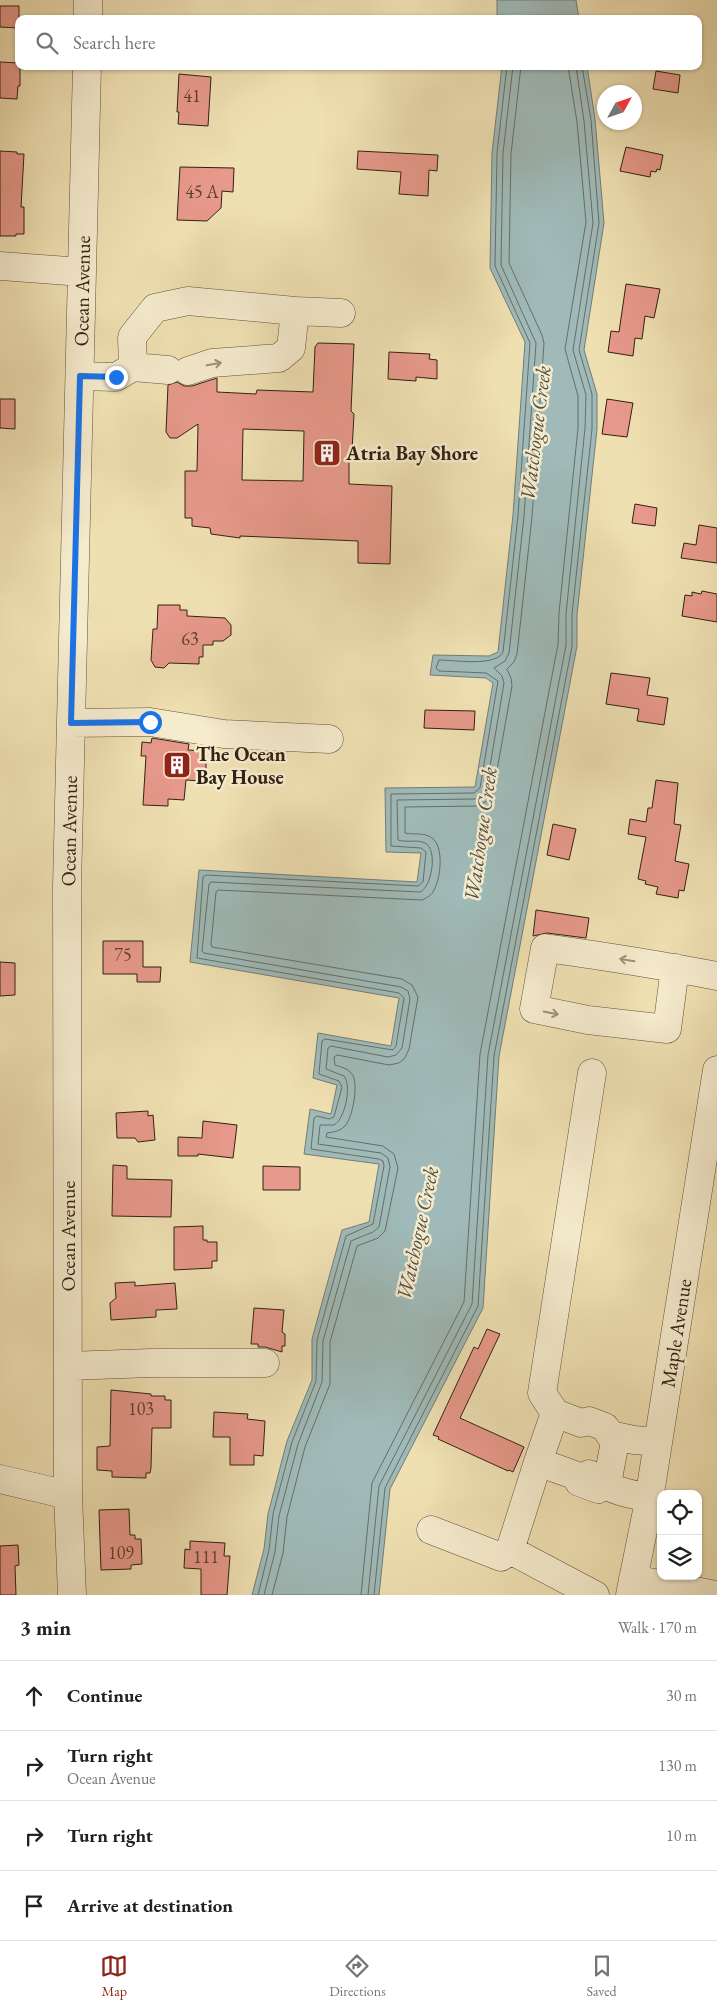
<!DOCTYPE html>
<meta charset="utf-8">
<style>
:root{--surface:#fff;--page:#f2f2f2;--text:#202124;--muted:#757577;--line:#e0e0e0;--accent:#8f2418}
body{margin:0;font-family:"EB Garamond",serif;background:var(--page);color:var(--text)}
.controls{position:absolute;right:15px;bottom:15px;display:grid;overflow:hidden;border-radius:10px;box-shadow:0 1px 4px #0004}
.controls button{width:45px;height:45px;display:grid;place-items:center;padding:0;border:0;border-bottom:1px solid var(--line);background:var(--surface);color:var(--text);font:25px sans-serif}
.compass{position:absolute;left:597px;top:85px;width:45px;height:45px;border-radius:50%;background:var(--surface);box-shadow:0 1px 4px #0004;rotate:50deg}
.stop{position:absolute;width:15px;height:15px;margin:-11px;border:4px solid #1a73e8;border-radius:50%;background:#fff}
.stop.end{background:#1a73e8;border-color:#fff;box-shadow:0 1px 5px #0008}
.list{margin:0;padding:0;list-style:none}
h2{display:flex;justify-content:space-between;align-items:center;height:65px;margin:0;padding:0 20px;font-size:21px}
h2 small{font-size:16px;font-weight:400;color:var(--muted)}
.list li{display:grid;grid-template-columns:32px 1fr auto;gap:15px;align-items:center;box-sizing:border-box;height:70px;padding:0 20px;border-top:1px solid var(--line)}
.list b{display:block;font-size:19px;white-space:nowrap}
.list p{margin:0;font-size:16px;white-space:nowrap;color:var(--muted)}
.list em{font-size:16px;font-style:normal;color:var(--muted)}
.icon{flex:none;width:28px;height:28px;fill:none;stroke:currentColor;stroke-width:2;stroke-linecap:round;stroke-linejoin:round}
.map{position:relative;flex:none;width:717px;height:1595px;overflow:hidden}
.search{position:absolute;background:var(--surface);box-shadow:0 1px 4px #0004;left:15px;right:15px;top:15px;height:55px;display:flex;align-items:center;gap:12px;box-sizing:border-box;padding:0 18px;border-radius:10px;color:var(--muted);font-size:19px}
.sheet{height:345px;background:var(--surface)}
nav{display:flex;justify-content:space-around;align-items:center;box-sizing:border-box;height:70px;border-top:1px solid var(--line);background:var(--surface);font-size:14px;color:var(--muted)}
nav a{display:grid;justify-items:center;gap:2px}
nav .on{color:var(--accent)}
.map>svg:first-child{display:block}
.water{fill:#9fbab8;stroke:#737d76}
.lines{fill:none;stroke-linecap:round;stroke-linejoin:round}
.shore{stroke:#686e66;stroke-width:1}
.building{fill:#e7998b;stroke:#312114;fill-rule:evenodd}
.minor-casing{stroke:#60513c;stroke-width:29}
.minor{stroke:#f5ebcd;stroke-width:28}
.oneway{stroke:#9d907a}
.route{stroke:#1a73e8;stroke-width:6}
.labels{text-anchor:middle;dominant-baseline:central;stroke-width:5;stroke-linejoin:round;paint-order:stroke}
.number-label{font-size:18px;fill:#5e3f32}
.street-label{font-size:20px;fill:#312114;stroke:#f5ebcd}
.poi-label{font-size:20px;font-weight:bold;fill:#312114;stroke:#f5ebcd;text-anchor:start}
.water-label{font-size:21px;font-style:italic;fill:#524f45;stroke:#f5ebcd}
</style>
<div class="map">
<svg width="717" height="1595" viewBox="0 0 717 1595">
<rect width="100%" height="100%" fill="#efe0b2"/>
<filter id="stains"><feTurbulence type="fractalNoise" baseFrequency=".004" numOctaves="4"/><feColorMatrix values="0 0 0 0 .2 0 0 0 0 .09 0 0 0 0 .02 0 0 0 .5 -.17"/></filter>
<radialGradient id="worn" r=".72"><stop offset=".6" stop-color="#630" stop-opacity="0"/><stop offset="1" stop-color="#630" stop-opacity=".3"/></radialGradient>
<path class="water" d="M 497,0 L 576,0 L 579,19 L 497,19 Z
M 502,66 L 587,66 L 595,119 L 604,223 L 584,350 L 597,394 L 597,429 L 577,615 L 577,646 L 499,1056 L 483,1308 L 390,1489 L 379,1595 L 252,1595 L 264,1549 L 268,1514 L 287,1441 L 312,1380 L 312,1339 L 342,1230 L 369,1222 L 379,1164 L 304,1154 L 310,1109 L 331,1114 L 337,1085 L 313,1078 L 318,1033 L 391,1046 L 399,998 L 190,962 L 199,870 L 417,882 L 421,853 L 386,852 L 385,788 L 475,787 L 493,683 L 486,678 L 430,675 L 433,655 L 489,656 L 498,652 L 513,515 L 525,342 L 490,268 L 492,153 Z"/>
<g class="lines">
<path class="shore" d="M 258,1595 L 269,1550 L 273,1514 L 292,1442 L 316,1381 L 317,1340 L 346,1236 L 373,1224 L 384,1166 L 383,1161 L 379,1159 L 311,1149 L 314,1118 L 317,1116 L 329,1119 L 334,1117 L 342,1087 L 339,1081 L 319,1074 L 322,1041 L 325,1039 L 393,1050 L 396,1046 L 404,998 L 399,993 L 197,958 L 203,877 L 206,875 L 418,886 L 423,882 L 426,852 L 421,848 L 391,846 L 391,794 L 474,793 L 480,788 L 498,681 L 486,673 L 439,671 L 436,668 L 439,660 C 454,660 496,667 503,652 L 518,516 L 530,343 L 495,266 L 497,153 L 507,66
M 264,1595 L 275,1552 L 279,1516 L 298,1444 L 322,1382 L 323,1341 L 351,1241 L 373,1232 L 379,1227 L 390,1167 L 388,1158 L 381,1153 L 318,1144 L 320,1125 L 334,1125 C 345,1119 352,1086 344,1076 L 326,1069 L 328,1048 L 331,1046 L 388,1057 L 396,1055 L 402,1048 L 410,999 L 408,991 L 401,987 L 204,953 L 202,951 L 209,884 L 211,882 L 420,892 C 432,887 438,849 425,843 C 417,839 406,843 398,840 L 397,800 L 476,799 L 482,796 L 486,790 L 504,683 L 502,676 L 494,668 L 505,661 L 509,653 L 524,516 L 536,343 L 501,265 L 503,153 L 513,66
M 272,1595 L 283,1553 L 287,1517 L 305,1447 L 330,1384 L 330,1342 L 357,1246 L 378,1238 L 385,1231 L 398,1168 L 394,1154 L 383,1146 L 326,1137 L 327,1133 C 334,1132 340,1131 345,1126 C 353,1117 359,1083 352,1074 C 347,1068 341,1067 335,1065 L 334,1057 L 337,1055 L 389,1065 L 399,1063 L 405,1058 L 409,1049 L 418,997 L 412,985 L 402,979 L 212,947 L 211,944 L 216,892 L 218,890 L 422,900 C 428,897 432,895 434,890 C 441,878 444,846 432,838 C 424,832 414,835 405,833 L 405,807 L 477,806 L 487,801 L 493,793 L 512,686 L 511,678 L 507,669 L 514,662 L 517,654 L 532,517 L 544,343 L 542,335 L 509,263 L 511,154 L 521,66
M 361,1595 L 372,1483 L 464,1302 L 480,1054 L 558,644 L 559,613 L 578,428 L 578,396 L 565,349 L 586,222 L 577,122 L 568,66
M 368,1595 L 379,1486 L 472,1304 L 488,1055 L 566,645 L 566,614 L 585,428 L 586,395 L 573,350 L 593,223 L 584,121 L 576,66
M 374,1595 L 385,1488 L 478,1306 L 494,1056 L 572,646 L 572,614 L 592,429 L 592,394 L 579,350 L 599,223 L 591,120 L 582,66"/>
</g>
<path class="building" d="M 0,6 L 19,6 L 19,28 L 0,27 Z
M 0,62 L 19,63 L 19,66 L 20,66 L 20,86 L 18,86 L 17,99 L 0,98 Z
M 656,71 L 680,75 L 678,93 L 653,89 Z
M 179,74 L 211,77 L 208,126 L 178,124 L 179,112 L 177,112 Z
M 626,147 L 663,155 L 660,170 L 657,169 L 656,172 L 651,171 L 650,177 L 620,171 Z
M 0,151 L 17,152 L 17,154 L 24,154 L 21,207 L 24,207 L 24,234 L 16,234 L 16,236 L 0,236 Z
M 358,151 L 438,155 L 437,171 L 429,170 L 428,196 L 399,194 L 401,172 L 357,169 Z
M 180,167 L 234,168 L 233,192 L 222,191 L 221,208 L 207,221 L 177,220 Z
M 626,284 L 660,289 L 654,318 L 645,316 L 642,339 L 635,338 L 633,356 L 608,352 L 611,331 L 619,332 Z
M 318,343 L 354,344 L 351,411 L 354,414 L 352,451 L 349,454 L 349,484 L 392,486 L 390,564 L 358,563 L 358,541 L 240,536 L 240,538 L 211,534 L 210,528 L 192,526 L 192,518 L 185,518 L 185,471 L 197,471 L 198,424 L 177,438 L 170,438 L 166,432 L 168,385 L 177,382 L 184,386 L 192,386 L 217,378 L 217,392 L 256,394 L 257,390 L 313,392 L 315,347 ZM 243,429 L 304,431 L 303,481 L 242,480 Z
M 389,352 L 430,354 L 429,359 L 437,360 L 437,379 L 416,377 L 416,381 L 388,379 Z
M 0,399 L 15,399 L 15,429 L 0,428 Z
M 607,399 L 633,403 L 627,437 L 602,434 Z
M 635,504 L 657,508 L 655,526 L 632,523 Z
M 699,525 L 717,528 L 717,563 L 681,558 L 684,543 L 696,545 Z
M 702,591 L 717,594 L 717,622 L 682,616 L 685,595 L 692,596 L 692,592 L 701,594 Z
M 158,605 L 180,605 L 180,610 L 187,610 L 187,616 L 225,618 L 231,625 L 231,635 L 223,641 L 213,641 L 213,645 L 203,645 L 203,657 L 199,657 L 199,664 L 169,663 L 164,668 L 155,667 L 151,660 L 153,629 L 157,629 Z
M 611,673 L 650,678 L 647,695 L 668,698 L 664,725 L 637,721 L 639,709 L 606,704 Z
M 425,710 L 475,711 L 474,730 L 424,728 Z
M 152,738 L 189,744 L 188,750 L 206,751 L 206,777 L 202,777 L 201,781 L 186,780 L 184,800 L 168,799 L 168,806 L 143,805 L 146,756 L 141,756 L 142,742 L 151,743 Z
M 656,780 L 678,783 L 674,824 L 681,825 L 675,861 L 689,864 L 684,891 L 679,890 L 678,898 L 656,894 L 658,887 L 645,884 L 646,881 L 638,879 L 646,837 L 628,834 L 630,819 L 646,822 L 648,808 L 652,808 Z
M 553,824 L 576,829 L 569,860 L 547,855 Z
M 536,910 L 589,918 L 586,938 L 547,933 L 533,936 Z
M 103,941 L 143,941 L 143,967 L 161,967 L 160,982 L 137,982 L 137,974 L 103,974 Z
M 0,962 L 15,963 L 15,995 L 0,996 Z
M 148,1111 L 148,1116 L 153,1115 L 155,1140 L 138,1142 L 135,1138 L 117,1138 L 116,1113 Z
M 203,1121 L 237,1125 L 233,1158 L 198,1154 L 198,1156 L 178,1156 L 178,1137 L 202,1138 Z
M 113,1165 L 127,1166 L 127,1179 L 172,1180 L 171,1217 L 112,1216 Z
M 263,1166 L 300,1167 L 300,1190 L 263,1190 Z
M 203,1226 L 203,1240 L 207,1240 L 207,1242 L 217,1242 L 217,1261 L 212,1261 L 212,1268 L 174,1270 L 174,1227 Z
M 135,1282 L 135,1286 L 175,1283 L 177,1309 L 156,1310 L 156,1317 L 111,1320 L 110,1303 L 116,1298 L 115,1283 Z
M 254,1308 L 284,1310 L 282,1332 L 285,1334 L 285,1346 L 282,1346 L 282,1352 L 265,1347 L 258,1347 L 258,1344 L 251,1344 Z
M 487,1329 L 500,1334 L 460,1418 L 524,1447 L 513,1472 L 509,1470 L 508,1471 L 438,1439 L 439,1437 L 433,1435 L 474,1347 L 478,1349 Z
M 111,1390 L 151,1394 L 151,1396 L 165,1396 L 165,1400 L 171,1400 L 171,1428 L 152,1428 L 151,1468 L 150,1473 L 146,1473 L 146,1478 L 112,1477 L 112,1471 L 97,1470 L 97,1447 L 110,1446 Z
M 214,1412 L 248,1414 L 247,1419 L 265,1421 L 263,1456 L 254,1455 L 254,1465 L 230,1465 L 230,1437 L 213,1437 Z
M 129,1509 L 130,1535 L 135,1535 L 135,1539 L 141,1539 L 142,1564 L 131,1565 L 131,1569 L 101,1570 L 99,1510 Z
M 190,1541 L 225,1543 L 224,1556 L 230,1556 L 227,1595 L 201,1595 L 201,1569 L 184,1568 L 185,1549 L 190,1550 Z
M 18,1545 L 19,1565 L 15,1566 L 16,1595 L 0,1595 L 0,1546 Z"/>
<g class="lines">
<defs>
<path id="minor" d="M 88,19 L 88,0
M 0,266 L 82,272
M 295,311 L 341,313
M 133,367 L 132,337 L 155,308 L 188,301 L 295,311 L 291,348 L 279,358 L 212,363 L 188,371
M 80,376 L 116,377 L 133,367 L 168,370
M 71,723 L 150,722 L 224,734 L 329,739
M 675,968 L 667,1029 L 588,1020 L 534,1009 L 545,948 C 603,956 660,965 717,976
M 68,1366 L 151,1363 L 265,1363
M 555,1413 L 542,1393 L 592,1073
M 589,1474 C 595,1477 597,1479 602,1483 C 613,1491 636,1495 649,1498
M 0,1479 L 68,1495
M 603,1484 L 598,1489 L 579,1482 L 577,1476 L 538,1462 L 555,1413 L 581,1423 L 589,1421 L 605,1427 L 610,1435 L 634,1440 L 658,1442
M 607,1484 L 616,1436
M 431,1530 L 501,1557 L 510,1550 L 538,1462
M 510,1550 L 595,1595
M 633,1579 L 716,1595
M 72,1595 L 68,1495 L 67,886 L 87,66
M 630,1595 L 648,1506 L 717,1070"/>
</defs>
<use href="#minor" class="minor-casing"/>
<use href="#minor" class="minor"/>
</g>
<defs><path id="oneway-shaft" d="M-6 0H5M1.5-3L5.5 0L1.5 3" fill="none" stroke-width="1.6" stroke-linecap="round" stroke-linejoin="round" transform="scale(1.25)"/></defs>
<g class="oneway">
<use href="#oneway-shaft" transform="translate(214 364) rotate(-9)"/>
<use href="#oneway-shaft" transform="translate(627 960) rotate(-171)"/>
<use href="#oneway-shaft" transform="translate(551 1013) rotate(11)"/>
</g>
<g class="lines">
<path class="route" d="M 116,377 L 80,376 L 71,723 L 150,722"/>
</g>
<defs>
<symbol id="building-square" viewBox="-11 -11 22 22"><rect x="-9" y="-9" width="18" height="18" rx="4" fill="#8f2418" stroke="#f5ebcd"/><path d="M-4-6H4V6H1V3H-1V6H-4ZM-2.5-4.3h1.7v1.8h-1.7ZM.8-4.3h1.7v1.8H.8ZM-2.5-1h1.7V.8h-1.7ZM.8-1h1.7V.8H.8Z" fill="#fff"/></symbol>
</defs>
<g fill-rule="evenodd">
<use href="#building-square" x="311" y="437" width="32" height="32"/>
<use href="#building-square" x="161" y="749" width="32" height="32"/>
</g>
<g class="labels">
<g class="number-label">
<text x="192" y="95">41</text>
<text x="202" y="191">45 A</text>
<text x="190" y="638">63</text>
<text x="123" y="954">75</text>
<text x="141" y="1408">103</text>
<text x="121" y="1552">109</text>
<text x="206" y="1556">111</text>
</g>
<g class="street-label">
<text transform="translate(82 291) rotate(-89)">Ocean Avenue</text>
<text transform="translate(69 831) rotate(-89)">Ocean Avenue</text>
<text transform="translate(68 1236) rotate(-90)">Ocean Avenue</text>
<text transform="translate(676 1333) rotate(-81)">Maple Avenue</text>
</g>
<g class="poi-label">
<text x="346" y="453">Atria Bay Shore</text>
<text x="196" y="754">The Ocean<tspan x="196" dy="23">Bay House</tspan></text>
</g>
<g class="water-label">
<text transform="translate(535 433) rotate(-83)">Watchogue Creek</text>
<text transform="translate(480 834) rotate(-82)">Watchogue Creek</text>
<text transform="translate(417 1233) rotate(-78)">Watchogue Creek</text>
</g>
</g>
<rect width="100%" height="100%" filter="url(#stains)"/>
<rect width="100%" height="100%" fill="url(#worn)"/>
</svg>
<div class="controls">
<button><svg class="icon" aria-label="locate" viewBox="0 0 24 24"><circle cx="12" cy="12" r="6"/><path d="M12 2v4M12 18v4M2 12h4M18 12h4"/></svg></button>
<button><svg class="icon" aria-label="layers" viewBox="0 0 24 24"><path d="M12 4l9 5-9 5-9-5zM3 14l9 5 9-5"/></svg></button>
</div>
<svg class="compass" viewBox="-18 -18 36 36"><path d="M0-13l5 13h-10z" fill="#e53935"/><path d="M0 13l5-13h-10z" fill="#757577"/></svg>
<div class="stop" style="left:150px;top:722px"></div>
<div class="stop end" style="left:116px;top:377px"></div>
<div class="search"><svg class="icon" aria-label="search" viewBox="0 0 24 24"><circle cx="10" cy="10" r="6"/><path d="M15 15l6 6"/></svg>Search here</div>
</div>
<section class="sheet">
<h2>3 min<small>Walk · 170 m</small></h2>
<ul class="list">
<li><svg class="icon" aria-label="ahead" viewBox="0 0 24 24"><path d="M12 20V5M6 11l6-6 6 6"/></svg><div><b>Continue</b></div><em>30 m</em></li>
<li><svg class="icon" aria-label="right" viewBox="0 0 24 24"><path d="M7 20v-9h11M14 6l5 5-5 5"/></svg><div><b>Turn right</b><p>Ocean Avenue</p></div><em>130 m</em></li>
<li><svg class="icon" aria-label="right" viewBox="0 0 24 24"><path d="M7 20v-9h11M14 6l5 5-5 5"/></svg><div><b>Turn right</b></div><em>10 m</em></li>
<li><svg class="icon" aria-label="arrive" viewBox="0 0 24 24"><path d="M6 21V4h12l-3 4 3 4H6"/></svg><div><b>Arrive at destination</b></div></li>
</ul>
</section>
<nav>
<a class="on"><svg class="icon" aria-label="map" viewBox="0 0 24 24"><path d="M3 6l6-2 6 2 6-2v14l-6 2-6-2-6 2zM9 4v14M15 6v14"/></svg>Map</a>
<a><svg class="icon" aria-label="directions" viewBox="0 0 24 24"><path d="M12 3l9 9-9 9-9-9zM9 14v-3h6M13 9l2 2-2 2"/></svg>Directions</a>
<a><svg class="icon" aria-label="saved" viewBox="0 0 24 24"><path d="M7 4h10v16l-5-4-5 4z"/></svg>Saved</a>
</nav>
